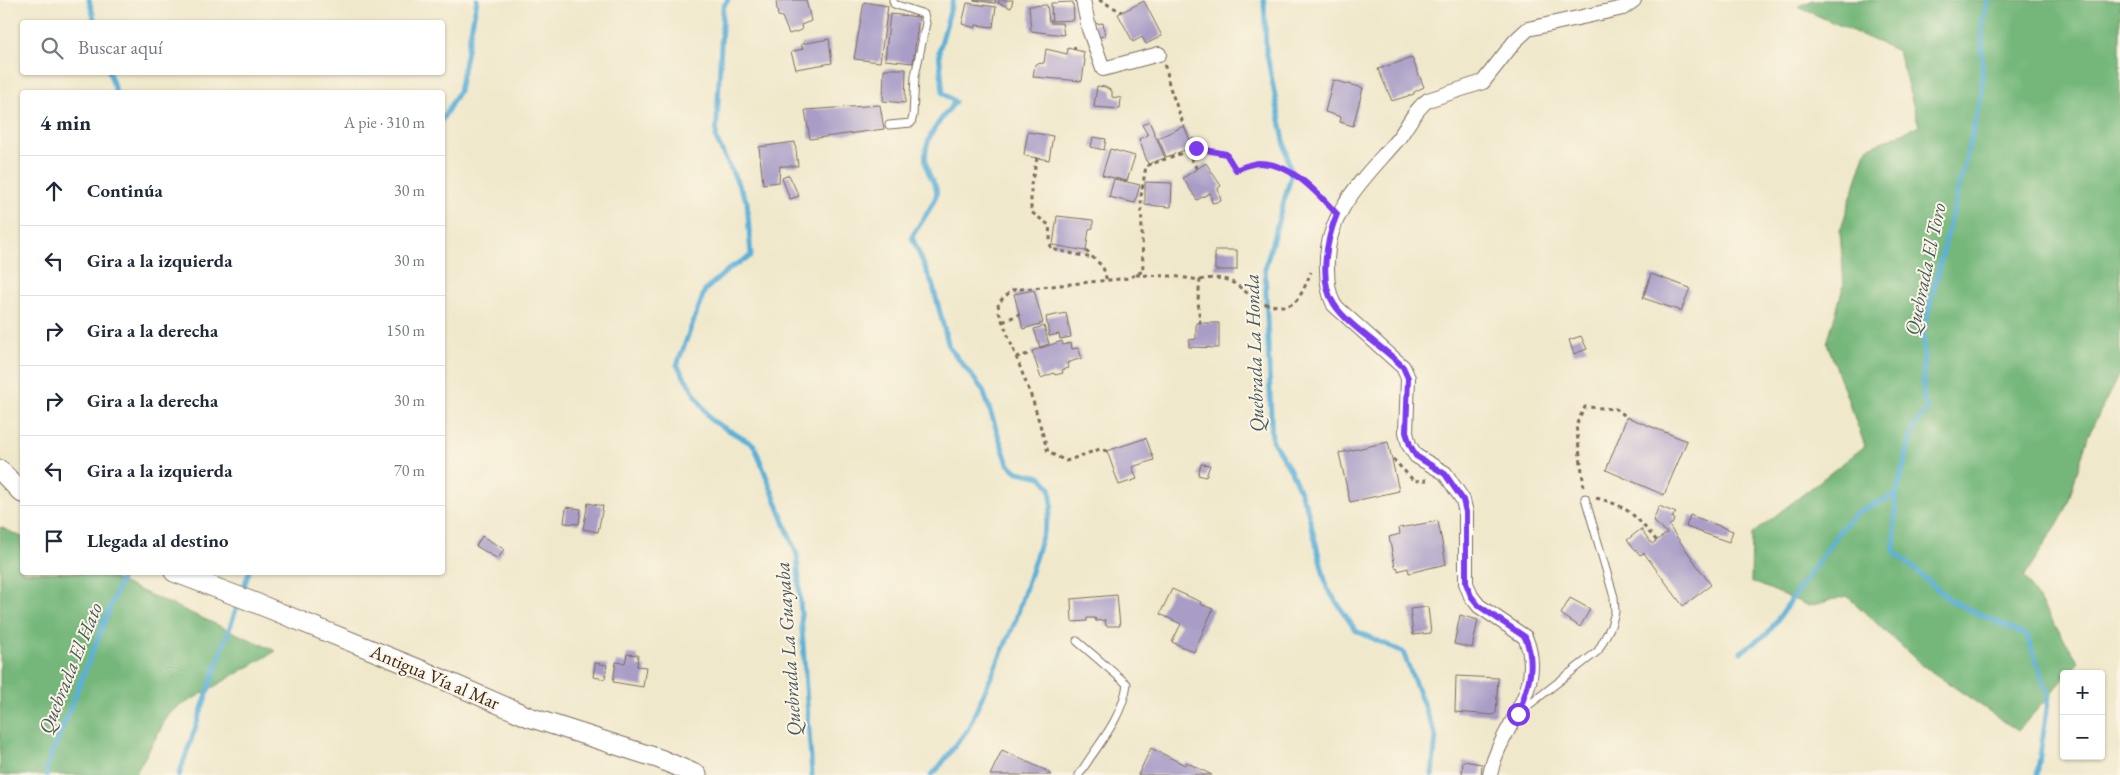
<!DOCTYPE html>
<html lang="es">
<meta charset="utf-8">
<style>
:root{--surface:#fff;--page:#f2f2f3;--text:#1f2937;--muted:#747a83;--line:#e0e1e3}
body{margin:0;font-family:"EB Garamond",serif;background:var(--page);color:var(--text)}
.controls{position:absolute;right:15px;bottom:15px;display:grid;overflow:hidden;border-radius:5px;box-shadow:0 1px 4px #0004}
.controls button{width:45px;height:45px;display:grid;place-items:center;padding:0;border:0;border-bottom:1px solid var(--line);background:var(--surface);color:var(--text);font:25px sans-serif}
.stop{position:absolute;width:15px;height:15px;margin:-11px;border:4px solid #7c3aed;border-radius:50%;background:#fff}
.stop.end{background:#7c3aed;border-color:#fff;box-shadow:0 1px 5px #0008}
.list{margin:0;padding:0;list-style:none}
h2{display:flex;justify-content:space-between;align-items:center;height:65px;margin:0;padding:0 20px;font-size:21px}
h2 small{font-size:16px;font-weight:400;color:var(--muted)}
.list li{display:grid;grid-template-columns:32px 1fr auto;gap:15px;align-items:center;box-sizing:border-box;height:70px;padding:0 20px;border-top:1px solid var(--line)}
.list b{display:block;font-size:19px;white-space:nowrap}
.list em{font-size:16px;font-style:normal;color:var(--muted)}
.icon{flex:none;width:28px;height:28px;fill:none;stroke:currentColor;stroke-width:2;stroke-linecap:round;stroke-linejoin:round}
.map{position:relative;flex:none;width:2120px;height:775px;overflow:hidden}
.search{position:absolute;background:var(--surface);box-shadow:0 1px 4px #0004;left:20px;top:20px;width:425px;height:55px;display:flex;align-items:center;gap:12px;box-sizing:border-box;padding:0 18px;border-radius:5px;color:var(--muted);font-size:19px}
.panel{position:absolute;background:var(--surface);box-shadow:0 1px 4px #0004;left:20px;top:90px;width:425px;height:485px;border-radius:5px}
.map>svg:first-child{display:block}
.forest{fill:#74b77a;stroke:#58704c}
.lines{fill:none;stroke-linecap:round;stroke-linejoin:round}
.stream{stroke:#5db0d8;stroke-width:5}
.building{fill:#a99dc7}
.lane-casing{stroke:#7a6c5b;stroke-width:9}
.street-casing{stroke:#7a6c5b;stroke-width:16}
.secondary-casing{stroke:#7a6c5b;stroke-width:21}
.path{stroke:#7a6c5b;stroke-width:3;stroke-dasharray:4 4;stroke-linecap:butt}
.lane{stroke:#fff;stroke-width:7}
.street{stroke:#fff;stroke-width:14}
.secondary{stroke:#fff;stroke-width:19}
.route{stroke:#7c3aed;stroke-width:6}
.labels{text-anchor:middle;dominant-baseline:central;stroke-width:4;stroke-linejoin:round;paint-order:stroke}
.street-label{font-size:19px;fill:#3b2a1e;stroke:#fcf5e5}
.water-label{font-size:20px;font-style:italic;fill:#47595f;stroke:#fcf5e5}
</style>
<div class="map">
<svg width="2120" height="775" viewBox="0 0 2120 775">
<rect width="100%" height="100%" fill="#fcf5e5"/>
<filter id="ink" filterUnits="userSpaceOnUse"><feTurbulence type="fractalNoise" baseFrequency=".02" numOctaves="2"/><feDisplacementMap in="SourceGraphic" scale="10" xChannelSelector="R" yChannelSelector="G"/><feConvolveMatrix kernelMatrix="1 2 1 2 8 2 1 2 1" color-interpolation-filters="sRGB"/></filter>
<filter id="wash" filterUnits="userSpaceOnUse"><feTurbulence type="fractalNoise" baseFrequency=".0096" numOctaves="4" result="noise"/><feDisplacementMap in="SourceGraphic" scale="20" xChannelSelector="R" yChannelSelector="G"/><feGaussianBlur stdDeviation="1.12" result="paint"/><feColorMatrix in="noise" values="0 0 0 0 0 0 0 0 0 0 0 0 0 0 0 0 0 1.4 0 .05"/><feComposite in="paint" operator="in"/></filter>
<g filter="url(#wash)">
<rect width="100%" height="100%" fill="#f0e8cb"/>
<path class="forest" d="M 1813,0 L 2120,0 L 2120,372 L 2088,436 L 2065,512 L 2024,577 L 2079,662 L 2068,674 L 2064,674 L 2064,679 L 2018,731 L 1922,665 L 1847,596 L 1809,606 L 1751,581 L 1752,534 L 1865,446 L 1827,343 L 1844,284 L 1840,231 L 1867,148 L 1919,126 L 1898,51 L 1798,7 Z
M 0,527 L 22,537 L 22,572 L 101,573 L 276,651 L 170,712 L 135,775 L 0,775 Z"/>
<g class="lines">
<path class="stream" d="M 89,0 L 95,22
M 728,0 L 723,7 L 716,139 L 747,202 L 751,256 L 730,268 L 705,290 L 677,365 L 711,420 L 754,445 L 797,555 L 812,775
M 1264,0 L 1266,50 L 1291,176 L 1265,268 L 1272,440 L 1291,471 L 1307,508 L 1327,588 L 1356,631 L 1403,652 L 1436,737 L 1432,775
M 109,72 L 116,92
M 442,120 L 459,91 L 477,0
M 1896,495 L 1894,551 L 1950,600 L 2027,636 L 2049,696 L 2037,775
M 1741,652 L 1768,633 L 1841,529 L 1859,511 L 1896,495 L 1914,426 L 1927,410 L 1923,396 L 1924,328 L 1982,94 L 1982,23 L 1988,0
M 47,775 L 46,769 L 124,572
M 179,775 L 249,572
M 931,775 L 936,771 L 968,729 L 1015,622 L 1052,505 L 1050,488 L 1041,477 L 1018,472 L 1008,464 L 983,390 L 949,347 L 933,286 L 912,237 C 919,224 931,210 936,196 C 938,188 934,184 931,178 C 915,147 936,125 955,102 L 943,93 L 939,51 L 953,0"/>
</g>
<g id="blocks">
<path class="building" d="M 783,0 L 806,0 L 811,21 L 801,25 L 802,30 L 789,34 L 782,17 L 778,16 L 776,2 Z
M 973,0 L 996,0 L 995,3 Z
M 999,0 L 1013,0 L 1011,8 L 998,3 Z
M 1144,1 L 1162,36 L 1146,44 L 1142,37 L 1133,42 L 1118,14 Z
M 864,2 L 888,6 L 880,62 L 854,59 Z
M 1073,2 L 1074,20 L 1052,21 L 1051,3 Z
M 967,3 L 996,7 L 993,27 L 976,25 L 975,28 L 962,24 Z
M 1047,5 L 1049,21 L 1051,20 L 1051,23 L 1062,23 L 1064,35 L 1031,31 L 1029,6 Z
M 890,14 L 919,17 L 913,63 L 885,60 Z
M 1103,23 L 1105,36 L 1095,37 L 1094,24 Z
M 829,39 L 832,63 L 796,69 L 791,52 L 803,49 L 801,44 Z
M 1068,48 L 1084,52 L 1083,58 L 1085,60 L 1082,81 L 1033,77 L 1035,64 L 1044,63 L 1046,49 L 1067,54 Z
M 1412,58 L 1424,87 L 1414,92 L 1414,94 L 1392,101 L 1378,69 Z
M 884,69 L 906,69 L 905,103 L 883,101 Z
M 1333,80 L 1363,88 L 1353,126 L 1340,122 L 1341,117 L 1325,112 Z
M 1097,86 L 1105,87 L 1112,91 L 1112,97 L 1121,98 L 1120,109 L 1094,107 Z
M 880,105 L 884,129 L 810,139 L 805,110 Z
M 1149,121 L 1165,158 L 1148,164 L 1139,139 L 1148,135 L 1142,125 Z
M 1184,126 L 1190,140 L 1194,138 L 1196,146 L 1166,157 L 1158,138 Z
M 1028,132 L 1053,136 L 1049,160 L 1026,156 L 1024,154 Z
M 1093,137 L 1106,139 L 1104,150 L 1091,147 Z
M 795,142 L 798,166 L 780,166 L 779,182 L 763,184 L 759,147 Z
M 1110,149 L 1135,156 L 1127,181 L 1102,175 Z
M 1206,163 L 1221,186 L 1218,188 L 1221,201 L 1212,203 L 1210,193 L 1197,200 L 1183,178 Z
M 789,175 L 799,196 L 790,199 L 782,178 Z
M 1114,179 L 1140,185 L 1135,203 L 1109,197 Z
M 1145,182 L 1172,183 L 1171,207 L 1145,205 Z
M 1057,216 L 1093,220 L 1093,228 L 1089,229 L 1086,251 L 1053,245 Z
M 1215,250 L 1237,250 L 1237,270 L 1215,270 Z
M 1651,274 L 1690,288 L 1681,311 L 1643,298 Z
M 1034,290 L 1043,323 L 1023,329 L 1014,294 Z
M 1066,313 L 1071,337 L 1060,339 L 1059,334 L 1049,336 L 1046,317 Z
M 1196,323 L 1219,323 L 1219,348 L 1189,347 L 1189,340 L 1196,339 Z
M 1044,326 L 1049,344 L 1040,347 L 1034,329 Z
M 1581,336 L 1587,349 L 1574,354 L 1569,340 Z
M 1062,341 L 1063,345 L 1071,343 L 1072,349 L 1078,348 L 1082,358 L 1067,363 L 1069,368 L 1062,370 L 1063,373 L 1055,375 L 1054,373 L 1041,378 L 1032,351 Z
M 1627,417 L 1687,441 L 1664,495 L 1606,470 Z
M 1146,438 L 1154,460 L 1132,467 L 1137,479 L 1119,485 L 1107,451 Z
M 1388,442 L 1399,491 L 1350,502 L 1339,453 Z
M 1201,464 L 1210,465 L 1206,477 L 1198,475 Z
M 588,503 L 603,506 L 598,532 L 583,529 Z
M 1659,506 L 1676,513 L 1672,517 L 1674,518 L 1673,523 L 1669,526 L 1711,585 L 1683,606 L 1644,553 L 1640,555 L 1627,540 L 1641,529 L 1652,544 L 1667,533 L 1653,521 Z
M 566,507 L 581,509 L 579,524 L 564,523 Z
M 1690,515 L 1733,531 L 1729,542 L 1686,527 Z
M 1438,521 L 1446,564 L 1409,573 L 1408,568 L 1398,571 L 1398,568 L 1395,567 L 1389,537 L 1400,534 L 1399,528 Z
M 482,536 L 504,549 L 498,559 L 476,546 Z
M 1172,589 L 1201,602 L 1200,604 L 1213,609 L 1194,652 L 1172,642 L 1181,624 L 1160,614 Z
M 1117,595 L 1120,626 L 1106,626 L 1105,620 L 1096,621 L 1095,618 L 1087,618 L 1087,621 L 1072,622 L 1071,599 Z
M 1570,598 L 1590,609 L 1580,627 L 1561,614 Z
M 1428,607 L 1431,633 L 1413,635 L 1410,609 Z
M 1460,615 L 1478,620 L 1472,648 L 1454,644 Z
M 627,654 L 638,655 L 637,666 L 646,667 L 643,687 L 613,682 L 616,662 L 625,663 Z
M 595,663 L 607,665 L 605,679 L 593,677 Z
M 1456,676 L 1498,678 L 1496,713 L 1493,715 L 1455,712 Z
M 1151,748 L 1185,765 L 1186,762 L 1212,775 L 1138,775 Z
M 1002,750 L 1047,771 L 1051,775 L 990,775 Z
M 1463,761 L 1482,764 L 1481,775 L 1462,775 Z"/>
</g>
</g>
<g filter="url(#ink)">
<use href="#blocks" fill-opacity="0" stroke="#7a6c5b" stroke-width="1"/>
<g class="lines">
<defs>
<path id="lane" d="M 889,125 L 911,123 L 913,116 L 915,76 L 926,23 L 924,14 L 894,4 L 893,0
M 1077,641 L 1127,684 C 1122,720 1097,745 1079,775
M 1520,712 L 1598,651 L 1611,626 L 1615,612 L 1614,597 L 1585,498"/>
<path id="street" d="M 1083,0 L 1089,29 L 1103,69 L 1159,54
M 1490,775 C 1499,726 1548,691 1525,637 L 1479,606 L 1471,596 L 1466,583 L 1466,513 L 1463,500 L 1445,473 L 1416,456 L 1409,445 L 1406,432 L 1408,378 L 1403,367 L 1334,305 C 1328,293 1327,282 1327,269 C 1324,213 1365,178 1398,139 C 1408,126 1415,109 1428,100 L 1483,82 L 1515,41 L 1528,29 L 1623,8 L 1634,0"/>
<path id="secondary" d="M 0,470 L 22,493
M 174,572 L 253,602 L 421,670 L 529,717 L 660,759 L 697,775"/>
</defs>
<use href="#lane" class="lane-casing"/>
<use href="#street" class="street-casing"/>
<use href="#secondary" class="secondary-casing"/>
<path class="path" d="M 1099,0 L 1122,12
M 1074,50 L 1075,46 L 1079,46
M 1164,65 L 1167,71 L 1169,85 L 1184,126
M 1187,151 L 1197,169
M 1037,158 L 1031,185 L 1031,212 L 1049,225 L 1051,249 L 1092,258
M 1086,251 L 1103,267 L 1107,281
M 1136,275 L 1172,276 L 1200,280 L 1198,300 L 1200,323
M 1200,280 C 1209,278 1217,277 1227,280 C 1241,285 1251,299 1263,303 C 1271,306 1287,308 1294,303 C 1302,296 1307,281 1311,272
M 1003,322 L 1019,314
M 1016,357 L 1033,353
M 1107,451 L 1100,449 L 1066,461 L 1048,452 L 1033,401 L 999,312 L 998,303 L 1012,290 L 1129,278 L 1143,271 L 1141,196 L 1146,166 L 1196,148 L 1227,154 L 1236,170 C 1243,168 1252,163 1259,163 C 1287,163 1310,186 1328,205
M 1393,459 L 1414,481 L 1427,480
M 1584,487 L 1576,425 L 1585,407 L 1616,409 L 1627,417
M 1596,498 C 1629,506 1635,516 1657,541"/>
<use href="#lane" class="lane"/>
<use href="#street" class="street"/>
<use href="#secondary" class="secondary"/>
</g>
</g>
<g class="lines" filter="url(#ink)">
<path class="route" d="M 1196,148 L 1226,154 L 1236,170 C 1243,167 1252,163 1259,163 C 1292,163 1317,193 1337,214 C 1327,238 1318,281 1334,304 C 1347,325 1385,348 1403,367 L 1408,378 L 1406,432 L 1410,445 L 1416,456 L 1445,474 L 1463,500 L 1466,512 L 1466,583 L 1471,596 L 1479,606 L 1525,637 C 1537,665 1528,687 1518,714"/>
</g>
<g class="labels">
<g class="street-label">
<text transform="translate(435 677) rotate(23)">Antigua Vía al Mar</text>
</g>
<g class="water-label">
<text transform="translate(1925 269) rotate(-78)">Quebrada El Toro</text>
<text transform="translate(1254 353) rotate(-92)">Quebrada La Honda</text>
<text transform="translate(788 649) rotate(-94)">Quebrada La Guayaba</text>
<text transform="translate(70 668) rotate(-68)">Quebrada El Hato</text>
</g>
</g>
</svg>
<div class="controls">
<button>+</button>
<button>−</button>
</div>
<div class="stop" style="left:1518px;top:714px"></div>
<div class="stop end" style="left:1196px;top:148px"></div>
<div class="search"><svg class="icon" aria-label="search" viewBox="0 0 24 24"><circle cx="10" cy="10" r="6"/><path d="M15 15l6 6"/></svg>Buscar aquí</div>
<section class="panel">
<h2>4 min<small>A pie · 310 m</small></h2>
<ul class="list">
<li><svg class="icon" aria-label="ahead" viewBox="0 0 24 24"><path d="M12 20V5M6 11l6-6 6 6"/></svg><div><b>Continúa</b></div><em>30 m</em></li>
<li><svg class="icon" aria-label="left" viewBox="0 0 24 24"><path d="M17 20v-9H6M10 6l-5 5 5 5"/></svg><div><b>Gira a la izquierda</b></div><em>30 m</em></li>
<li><svg class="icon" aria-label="right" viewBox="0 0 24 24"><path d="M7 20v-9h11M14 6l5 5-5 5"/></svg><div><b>Gira a la derecha</b></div><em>150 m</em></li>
<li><svg class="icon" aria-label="right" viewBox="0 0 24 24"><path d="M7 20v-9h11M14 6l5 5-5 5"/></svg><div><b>Gira a la derecha</b></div><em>30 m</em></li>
<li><svg class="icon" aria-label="left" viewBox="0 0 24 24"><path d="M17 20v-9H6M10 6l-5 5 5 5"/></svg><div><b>Gira a la izquierda</b></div><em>70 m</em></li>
<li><svg class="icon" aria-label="arrive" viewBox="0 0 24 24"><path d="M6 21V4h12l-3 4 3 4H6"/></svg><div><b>Llegada al destino</b></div></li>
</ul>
</section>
</div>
